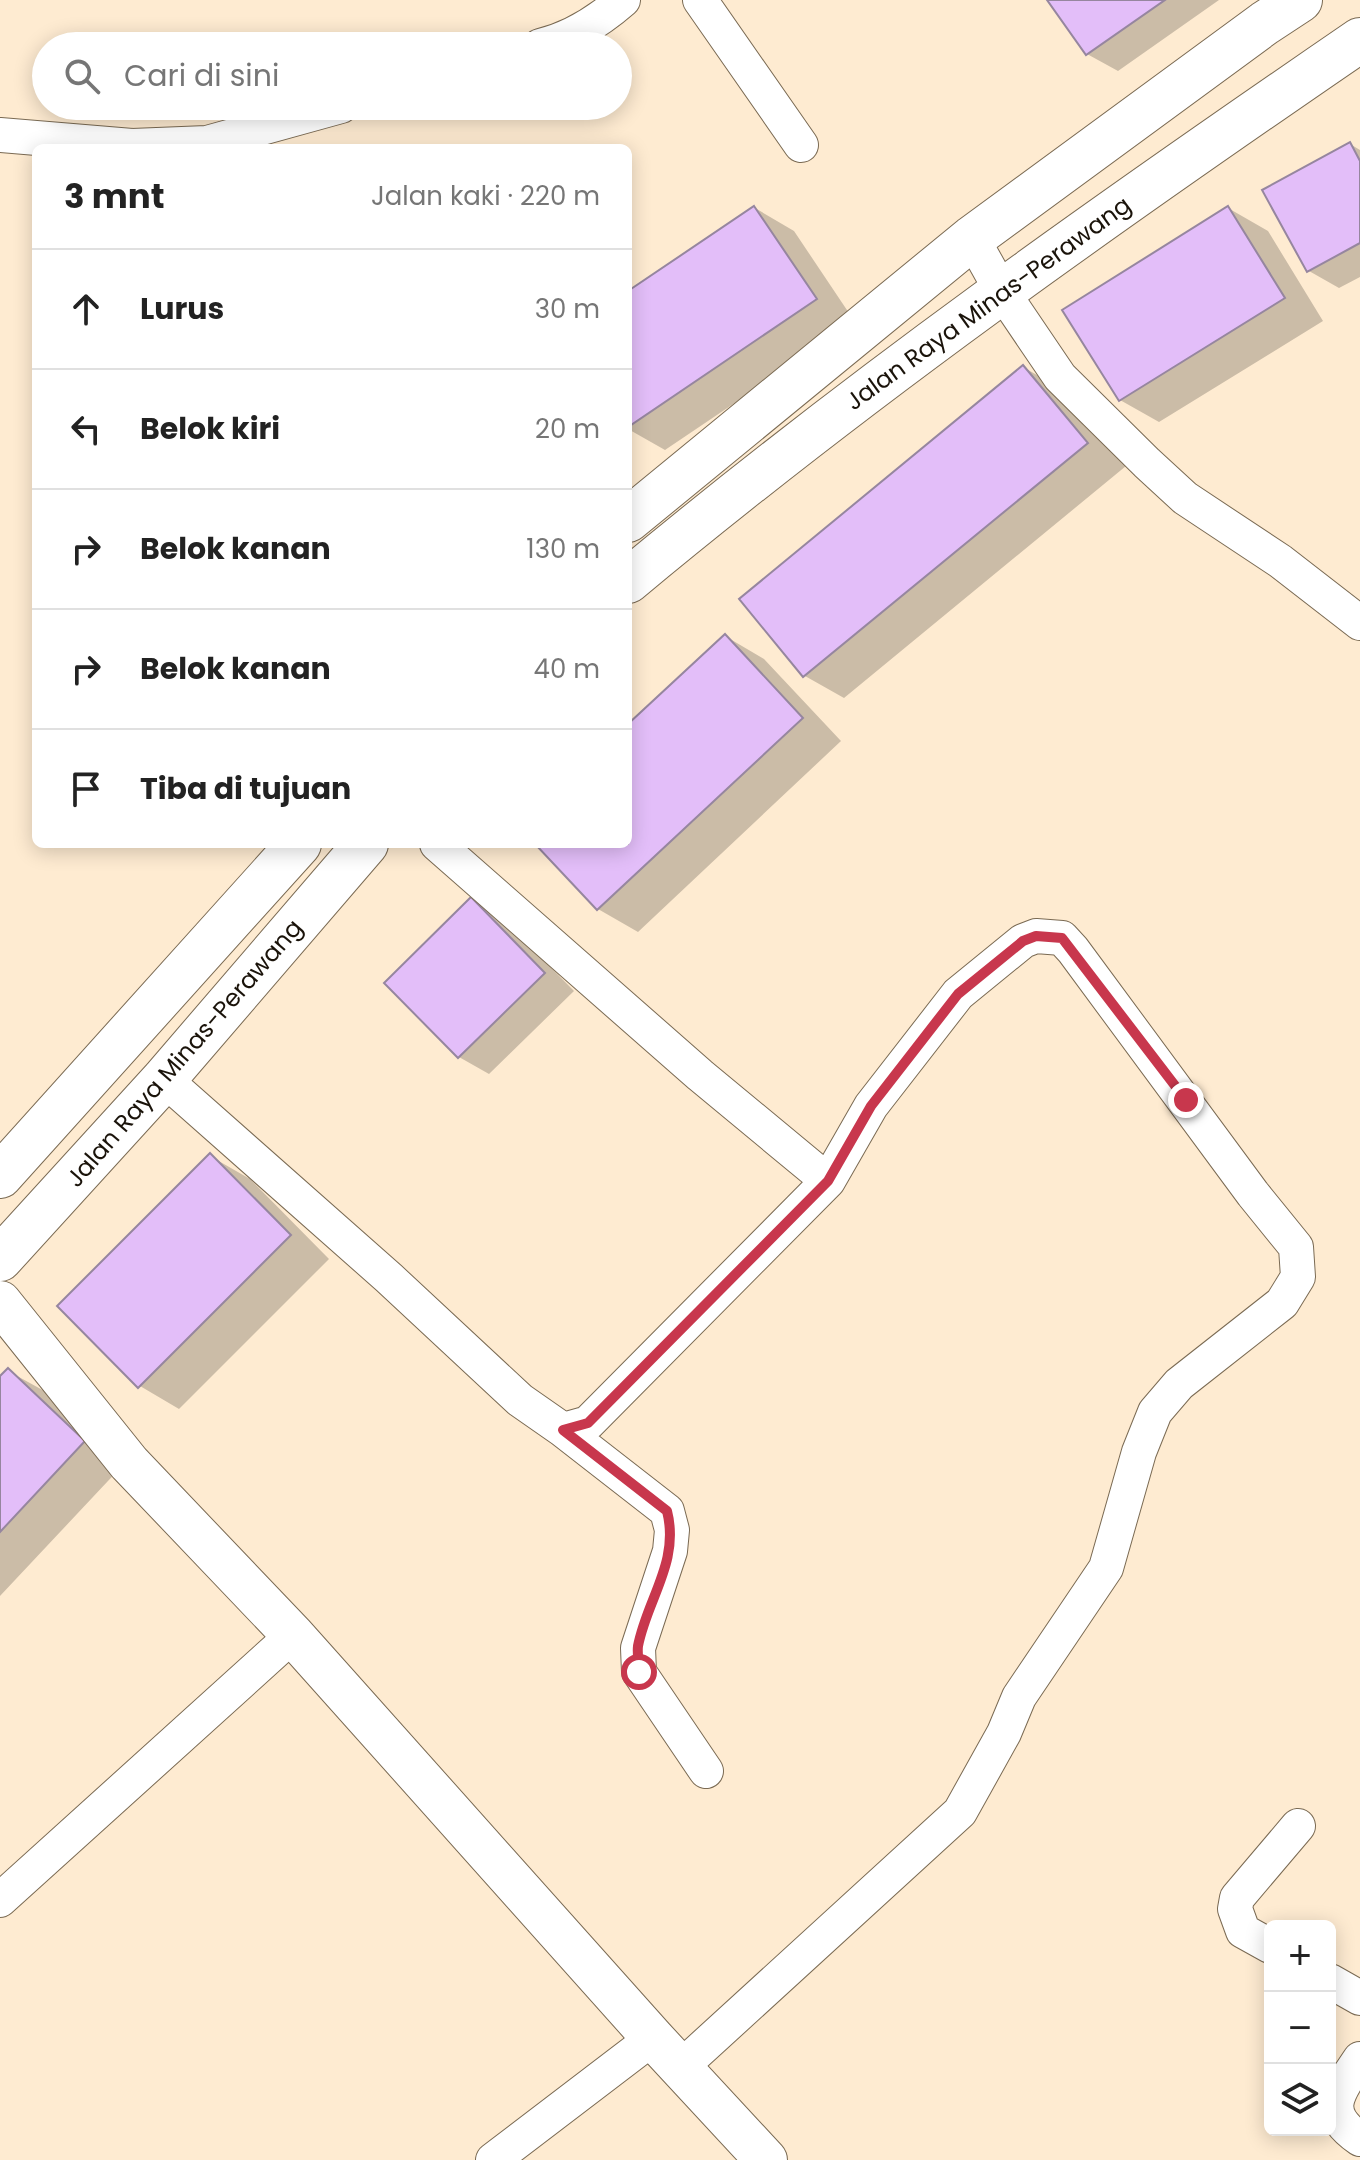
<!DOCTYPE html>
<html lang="id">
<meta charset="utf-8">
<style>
:root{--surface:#fff;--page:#f6f6f6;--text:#222;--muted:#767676;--line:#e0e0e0}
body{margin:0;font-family:Poppins,sans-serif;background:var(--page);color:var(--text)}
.controls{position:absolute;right:24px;bottom:24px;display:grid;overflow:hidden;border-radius:12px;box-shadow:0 4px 20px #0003}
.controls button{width:72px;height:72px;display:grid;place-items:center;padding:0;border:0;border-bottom:2px solid var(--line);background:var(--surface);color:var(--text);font:40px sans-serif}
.stop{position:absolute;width:24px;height:24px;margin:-18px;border:6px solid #c8374d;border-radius:50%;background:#fff}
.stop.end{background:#c8374d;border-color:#fff;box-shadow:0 2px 8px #0008}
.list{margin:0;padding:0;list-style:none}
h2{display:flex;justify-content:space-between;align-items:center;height:104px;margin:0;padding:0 32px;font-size:34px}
h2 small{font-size:26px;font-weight:400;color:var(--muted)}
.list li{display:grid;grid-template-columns:52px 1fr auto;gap:24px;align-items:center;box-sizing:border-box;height:120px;padding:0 32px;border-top:2px solid var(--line)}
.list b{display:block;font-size:30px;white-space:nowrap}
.list em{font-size:26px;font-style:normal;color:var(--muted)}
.icon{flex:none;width:44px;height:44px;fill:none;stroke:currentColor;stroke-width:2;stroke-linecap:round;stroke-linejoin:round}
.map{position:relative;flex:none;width:1360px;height:2160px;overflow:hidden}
.search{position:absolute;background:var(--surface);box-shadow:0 4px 20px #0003;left:32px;top:32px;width:600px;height:88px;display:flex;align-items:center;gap:20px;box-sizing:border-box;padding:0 28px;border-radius:44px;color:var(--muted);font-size:30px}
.panel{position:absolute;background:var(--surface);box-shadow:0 4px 20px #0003;left:32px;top:144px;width:600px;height:704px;border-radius:12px}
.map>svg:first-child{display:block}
.shadow{fill:#0003}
.building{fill:#e3bef9;stroke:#96869f;stroke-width:2}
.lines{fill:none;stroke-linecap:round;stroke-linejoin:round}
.minor-casing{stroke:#7a6a53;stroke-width:36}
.tertiary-casing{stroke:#7a6a53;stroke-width:44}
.secondary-casing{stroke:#7a6a53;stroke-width:46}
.minor{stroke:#fff;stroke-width:34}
.tertiary{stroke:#fff;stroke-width:42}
.secondary{stroke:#fff;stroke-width:44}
.route{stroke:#c8374d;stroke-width:10}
.labels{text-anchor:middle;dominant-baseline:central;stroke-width:7;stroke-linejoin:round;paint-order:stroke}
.street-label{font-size:24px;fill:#1a130a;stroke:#fff}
</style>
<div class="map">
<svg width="1360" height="2160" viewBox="0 0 1360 2160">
<rect width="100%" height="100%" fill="#feebd1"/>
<path class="shadow" d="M 1050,0 L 1219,0 L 1118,71 L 1087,54 Z
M 1350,144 L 1360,150 L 1360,277 L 1339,288 L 1309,271 Z
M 755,208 L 794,231 L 855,322 L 665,450 L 628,429 L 628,294 Z
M 1228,208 L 1268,231 L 1323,321 L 1159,422 L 1120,400 Z
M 1023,367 L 1063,390 L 1126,466 L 844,698 L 805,676 L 742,599 Z
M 725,636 L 764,659 L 841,741 L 638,932 L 598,909 L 538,844 L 628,844 L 628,727 Z
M 471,899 L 501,917 L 574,991 L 489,1074 L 459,1057 Z
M 210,1156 L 250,1179 L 329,1259 L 179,1409 L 140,1386 Z
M 8,1371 L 48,1393 L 123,1465 L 0,1596 L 0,1379 Z"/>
<path class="building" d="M 1047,0 L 1165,0 L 1086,55 Z
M 1350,142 L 1360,161 L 1360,243 L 1307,272 L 1262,190 Z
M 754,206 L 817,299 L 628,427 L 628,291 Z
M 1228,206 L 1285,298 L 1119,401 L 1062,310 Z
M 1023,365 L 1088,443 L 803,677 L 739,599 Z
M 725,634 L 803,718 L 597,910 L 535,844 L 628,844 L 628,724 Z
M 471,897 L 545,973 L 458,1058 L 384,983 Z
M 210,1153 L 291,1235 L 138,1388 L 57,1306 Z
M 8,1368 L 85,1441 L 0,1532 L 0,1376 Z"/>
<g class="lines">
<defs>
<path id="minor" d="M 700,0 L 801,145
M 540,46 C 570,39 600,20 623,0
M 0,135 L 132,146 L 207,143 L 341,106
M 972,238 L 1001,290 L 1060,377 L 1147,463 L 1185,498 L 1280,561 L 1360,623
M 437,844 L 700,1075 L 828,1181
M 164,1079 L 389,1278 L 520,1400 L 563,1430 L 588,1423 L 828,1181 L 871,1106 L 958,994 L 1023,941 L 1036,936 L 1062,938 L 1073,950 L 1253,1194 L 1296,1247 L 1298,1277 L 1282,1303 L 1179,1384 L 1155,1412 L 1139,1452 L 1106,1568 L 1019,1697 L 1004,1733 L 960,1812 L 680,2068
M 563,1430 L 667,1511 L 672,1530 L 670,1551 L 638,1648 L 639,1672 L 706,1771
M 0,1900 L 293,1635
M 1270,1946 L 1243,1931 L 1235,1909 L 1237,1898 L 1298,1826
M 1330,1981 L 1360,1998
M 1360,2059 C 1338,2092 1320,2112 1360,2139
M 493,2160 L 653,2038"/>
<path id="tertiary" d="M 0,1302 L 129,1463 L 293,1635 L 653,2038 L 766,2160"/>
<path id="secondary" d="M 628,520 L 972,238 L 1265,23 L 1300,0
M 628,581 C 862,386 1109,212 1360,40
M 0,1176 L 299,844
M 0,1259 L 164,1079 L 366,844"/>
</defs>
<use href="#minor" class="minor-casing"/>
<use href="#tertiary" class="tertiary-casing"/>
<use href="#secondary" class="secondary-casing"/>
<use href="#minor" class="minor"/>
<use href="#tertiary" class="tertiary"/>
<use href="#secondary" class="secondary"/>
</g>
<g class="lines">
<path class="route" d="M 639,1672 C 639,1664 637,1654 638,1646 C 647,1599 680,1562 667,1511 L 563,1430 L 588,1423 L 828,1181 L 871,1106 L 958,994 L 1023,941 L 1036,936 L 1062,938 L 1186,1100"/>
</g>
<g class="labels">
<g class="street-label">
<text transform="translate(988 303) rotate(-36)">Jalan Raya Minas-Perawang</text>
<text transform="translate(184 1053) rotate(-49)">Jalan Raya Minas-Perawang</text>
</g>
</g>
</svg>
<div class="controls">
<button>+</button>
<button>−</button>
<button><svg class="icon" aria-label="layers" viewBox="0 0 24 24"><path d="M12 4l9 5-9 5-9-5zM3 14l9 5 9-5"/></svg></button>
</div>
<div class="stop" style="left:639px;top:1672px"></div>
<div class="stop end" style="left:1186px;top:1100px"></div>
<div class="search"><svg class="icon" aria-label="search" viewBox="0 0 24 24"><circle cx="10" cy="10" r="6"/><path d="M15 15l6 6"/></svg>Cari di sini</div>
<section class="panel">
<h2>3 mnt<small>Jalan kaki · 220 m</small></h2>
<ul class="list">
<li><svg class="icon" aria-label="ahead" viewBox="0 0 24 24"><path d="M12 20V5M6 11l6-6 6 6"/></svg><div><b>Lurus</b></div><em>30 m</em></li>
<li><svg class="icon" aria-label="left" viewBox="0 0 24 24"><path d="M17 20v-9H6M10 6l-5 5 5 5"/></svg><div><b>Belok kiri</b></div><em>20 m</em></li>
<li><svg class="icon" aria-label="right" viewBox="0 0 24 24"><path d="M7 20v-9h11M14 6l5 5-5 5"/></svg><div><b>Belok kanan</b></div><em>130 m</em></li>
<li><svg class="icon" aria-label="right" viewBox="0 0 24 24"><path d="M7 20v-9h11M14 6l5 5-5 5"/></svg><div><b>Belok kanan</b></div><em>40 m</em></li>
<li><svg class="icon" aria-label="arrive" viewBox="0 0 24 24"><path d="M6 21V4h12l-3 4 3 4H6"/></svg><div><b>Tiba di tujuan</b></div></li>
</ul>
</section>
</div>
